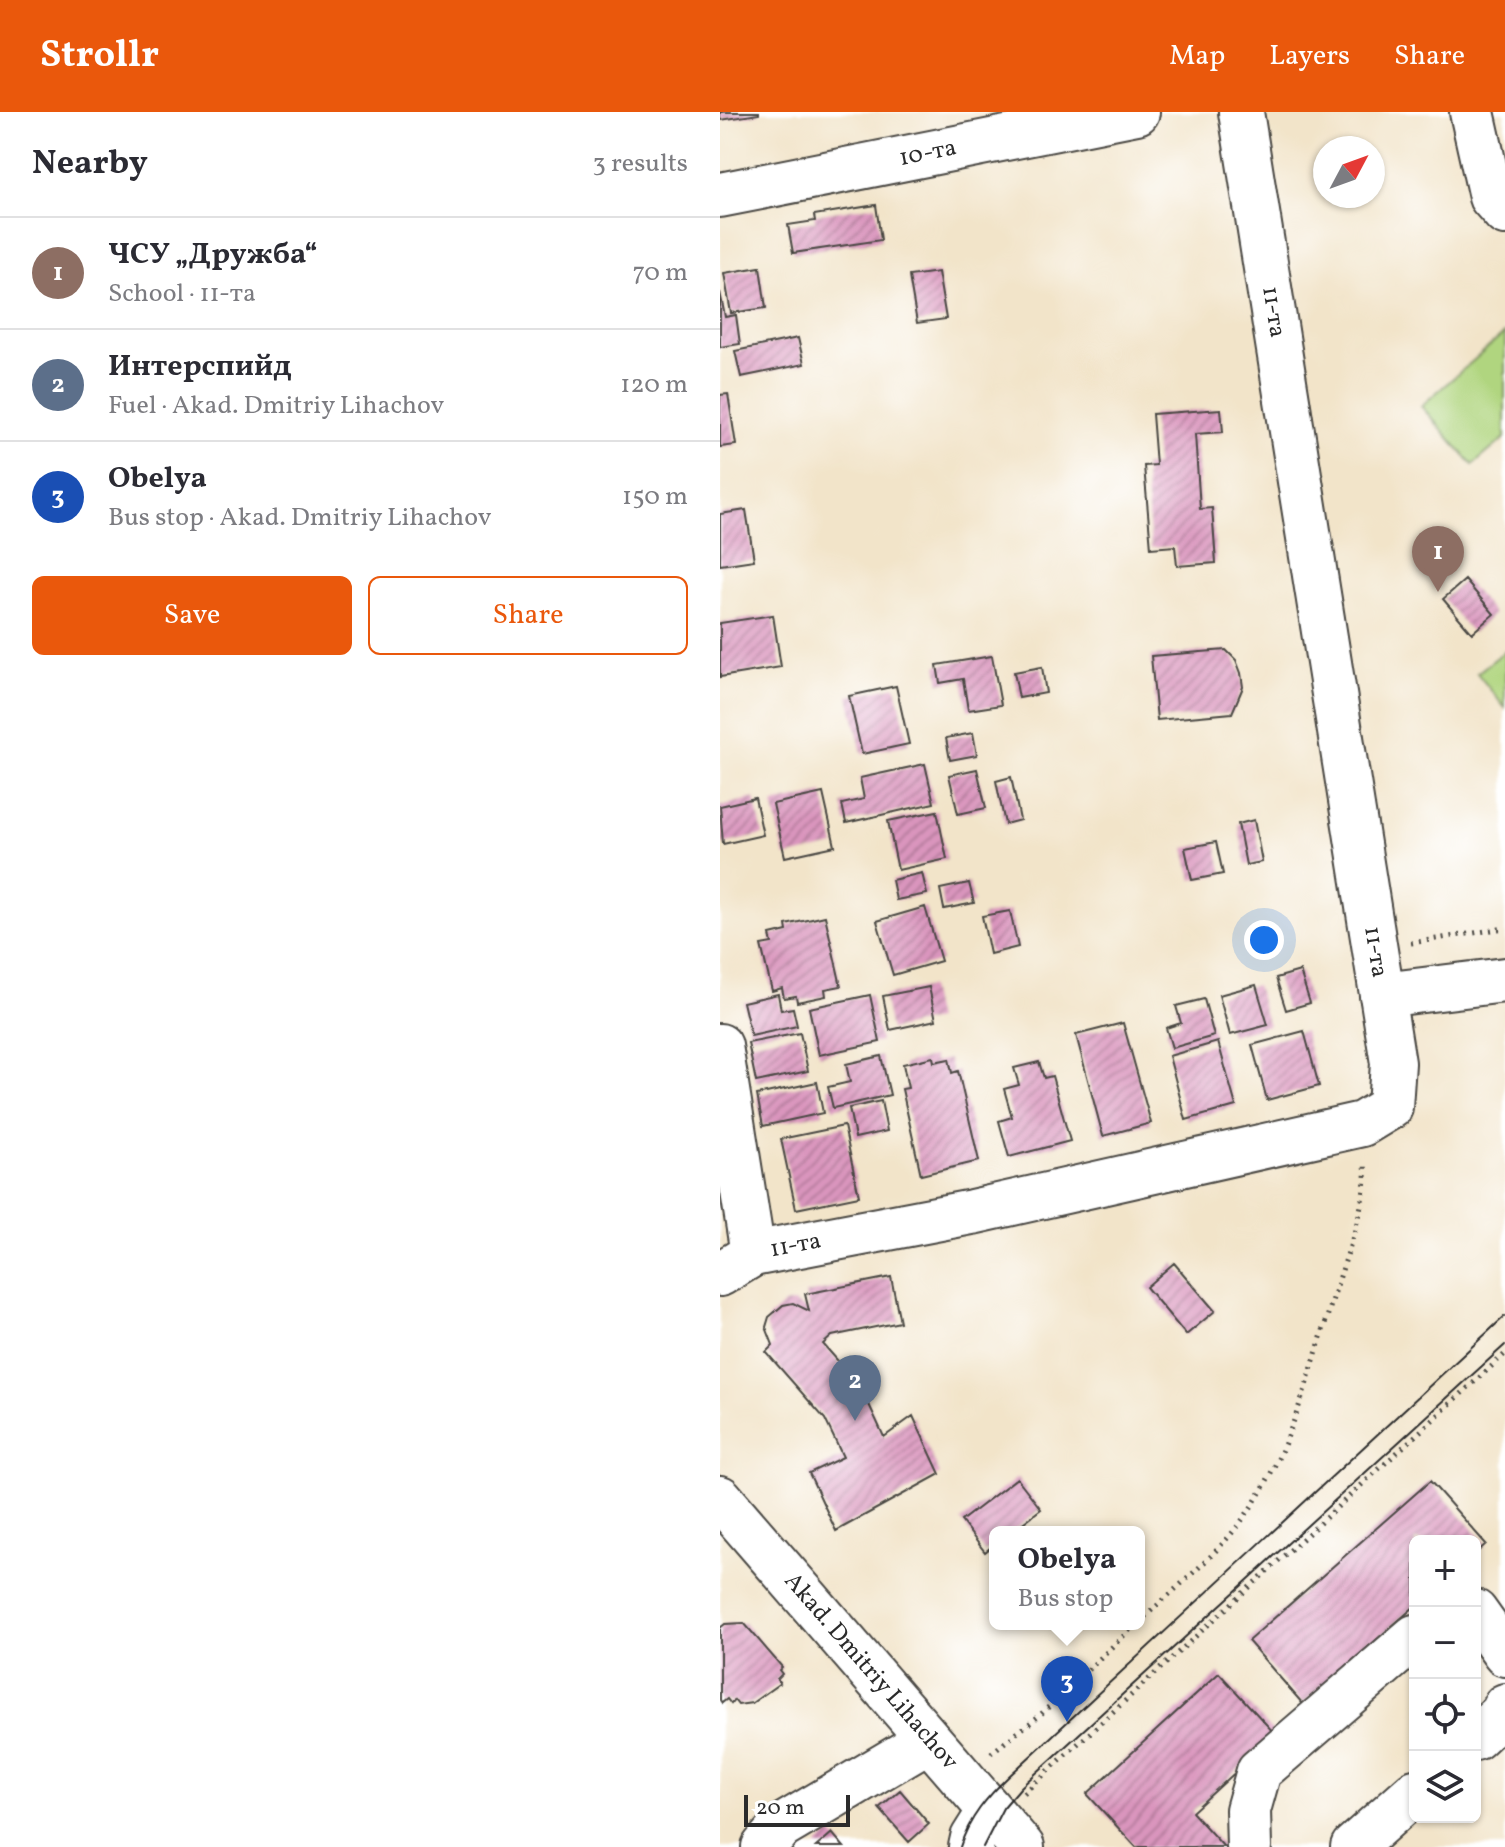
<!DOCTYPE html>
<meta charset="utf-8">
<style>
:root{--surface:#fff;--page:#f2f2f3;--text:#2b2b33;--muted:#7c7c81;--line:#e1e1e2;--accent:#ea580c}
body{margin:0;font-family:Vollkorn,serif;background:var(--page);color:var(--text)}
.controls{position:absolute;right:24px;bottom:24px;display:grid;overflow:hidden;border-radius:12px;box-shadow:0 2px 6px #0004}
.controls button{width:72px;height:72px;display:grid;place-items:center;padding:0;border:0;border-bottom:2px solid var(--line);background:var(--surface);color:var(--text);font:40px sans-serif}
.compass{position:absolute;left:593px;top:24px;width:72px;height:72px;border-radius:50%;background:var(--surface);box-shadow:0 2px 6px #0004;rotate:49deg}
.scale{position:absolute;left:24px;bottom:20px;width:106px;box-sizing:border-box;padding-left:8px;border:4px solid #2b2b2b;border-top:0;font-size:22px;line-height:28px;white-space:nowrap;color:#2b2b2b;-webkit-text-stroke:6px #fff;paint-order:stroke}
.you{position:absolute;left:544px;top:828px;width:28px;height:28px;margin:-20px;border:6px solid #fff;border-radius:50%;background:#1a73e8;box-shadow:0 0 0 12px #1a73e833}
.badge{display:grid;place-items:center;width:52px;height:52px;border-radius:50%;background:var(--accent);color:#fff;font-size:26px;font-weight:700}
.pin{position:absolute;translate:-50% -66px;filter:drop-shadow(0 2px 4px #0008)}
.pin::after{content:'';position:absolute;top:42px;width:28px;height:24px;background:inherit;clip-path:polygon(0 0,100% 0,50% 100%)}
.popup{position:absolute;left:269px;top:1414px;width:156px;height:104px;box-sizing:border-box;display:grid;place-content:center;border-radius:12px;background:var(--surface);filter:drop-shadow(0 2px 6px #0005);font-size:26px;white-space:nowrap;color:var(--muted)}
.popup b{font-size:30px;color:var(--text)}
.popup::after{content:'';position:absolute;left:50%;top:100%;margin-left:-16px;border:16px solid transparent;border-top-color:var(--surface)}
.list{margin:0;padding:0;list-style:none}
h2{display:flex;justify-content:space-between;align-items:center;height:104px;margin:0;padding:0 32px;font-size:34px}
h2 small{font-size:26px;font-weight:400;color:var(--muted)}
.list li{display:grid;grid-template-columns:52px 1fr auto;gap:24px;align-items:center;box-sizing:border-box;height:112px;padding:0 32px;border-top:2px solid var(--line)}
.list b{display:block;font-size:30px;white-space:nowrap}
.list p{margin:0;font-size:26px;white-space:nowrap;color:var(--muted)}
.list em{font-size:26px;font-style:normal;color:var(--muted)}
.actions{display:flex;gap:16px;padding:24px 32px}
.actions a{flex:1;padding:18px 0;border:2px solid var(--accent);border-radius:12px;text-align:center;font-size:28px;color:var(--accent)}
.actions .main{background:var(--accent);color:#fff}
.icon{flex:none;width:44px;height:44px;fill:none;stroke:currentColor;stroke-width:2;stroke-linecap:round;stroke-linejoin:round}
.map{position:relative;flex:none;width:785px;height:1735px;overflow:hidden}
header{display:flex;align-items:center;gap:48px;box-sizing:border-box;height:112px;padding:0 40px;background:var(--accent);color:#fff}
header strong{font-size:38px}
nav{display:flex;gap:44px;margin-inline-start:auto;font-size:28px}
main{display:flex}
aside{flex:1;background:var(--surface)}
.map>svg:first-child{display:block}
.pitch{fill:#b0d57f;stroke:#6e8055;stroke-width:2}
.building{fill:url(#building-hatch)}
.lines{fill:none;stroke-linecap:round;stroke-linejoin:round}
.minor-casing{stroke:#494743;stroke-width:48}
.path{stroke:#494743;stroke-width:5;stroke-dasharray:2 6;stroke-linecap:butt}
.minor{stroke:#fff;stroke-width:44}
.tram{stroke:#2b2b2b;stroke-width:2}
.labels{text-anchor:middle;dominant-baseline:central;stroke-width:7;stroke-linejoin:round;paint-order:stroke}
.street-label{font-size:24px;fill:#2b2b2b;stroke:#fff}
</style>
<header>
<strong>Strollr</strong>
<nav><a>Map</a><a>Layers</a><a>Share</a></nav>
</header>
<main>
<aside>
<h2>Nearby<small>3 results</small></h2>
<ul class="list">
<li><span class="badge" style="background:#8d6e63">1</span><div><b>ЧСУ „Дружба“</b><p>School · 11-та</p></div><em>70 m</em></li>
<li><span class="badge" style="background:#5c6f8a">2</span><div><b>Интерспийд</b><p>Fuel · Akad. Dmitriy Lihachov</p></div><em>120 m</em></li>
<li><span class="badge" style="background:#1a4fb4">3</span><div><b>Obelya</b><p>Bus stop · Akad. Dmitriy Lihachov</p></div><em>150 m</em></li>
</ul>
<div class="actions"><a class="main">Save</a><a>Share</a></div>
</aside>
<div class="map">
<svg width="785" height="1735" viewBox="0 0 785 1735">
<defs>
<pattern id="building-hatch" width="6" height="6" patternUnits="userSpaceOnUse" patternTransform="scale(2)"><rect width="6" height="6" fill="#da95bd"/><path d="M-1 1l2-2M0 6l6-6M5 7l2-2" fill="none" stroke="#b17a9a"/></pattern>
</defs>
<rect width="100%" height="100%" fill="#fff"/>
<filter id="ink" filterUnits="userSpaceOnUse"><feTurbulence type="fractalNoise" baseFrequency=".0125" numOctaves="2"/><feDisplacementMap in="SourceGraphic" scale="16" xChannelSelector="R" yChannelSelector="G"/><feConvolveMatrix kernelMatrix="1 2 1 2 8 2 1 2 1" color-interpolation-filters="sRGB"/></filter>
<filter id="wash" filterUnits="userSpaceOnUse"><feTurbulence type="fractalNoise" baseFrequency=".006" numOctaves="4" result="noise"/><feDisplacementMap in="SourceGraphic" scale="32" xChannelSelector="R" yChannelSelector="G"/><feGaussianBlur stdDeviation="1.8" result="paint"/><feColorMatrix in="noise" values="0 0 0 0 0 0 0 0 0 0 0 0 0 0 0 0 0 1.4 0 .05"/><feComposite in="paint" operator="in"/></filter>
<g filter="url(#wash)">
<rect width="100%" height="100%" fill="#f2e4c9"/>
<path class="pitch" d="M 785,221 L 785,326 L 753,353 L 701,294 Z
M 785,539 L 785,596 L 757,561 Z"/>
<g id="blocks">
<path class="building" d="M 0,0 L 39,0 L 39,2 L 0,8 Z
M 156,93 L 161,128 L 73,141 L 68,113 L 95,109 L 94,103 Z
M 40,155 L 46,196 L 11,201 L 4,161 Z
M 218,160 L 226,207 L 197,211 L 189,164 Z
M 0,180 L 5,205 L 16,203 L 20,232 L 0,235 Z
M 78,226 L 84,252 L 21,265 L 15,239 Z
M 8,282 L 16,333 L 0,335 L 0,283 Z
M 501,297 L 503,320 L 475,322 L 480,397 L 492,396 L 496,451 L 457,454 L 455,434 L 431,436 L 424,354 L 436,353 L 432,302 Z
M 26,398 L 34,448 L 0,453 L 0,402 Z
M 745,468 L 774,502 L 752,521 L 723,487 Z
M 53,503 L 61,555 L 0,565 L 0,511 Z
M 506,538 L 516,548 L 521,561 L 523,575 L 512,601 L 437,608 L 431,544 Z
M 272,544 L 281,593 L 248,598 L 243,567 L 220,571 L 217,553 Z
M 322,555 L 326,581 L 299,586 L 294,560 Z
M 176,574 L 189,632 L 142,642 L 129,584 Z
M 253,621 L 257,643 L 230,648 L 226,626 Z
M 205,652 L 214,691 L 126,711 L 122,692 L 144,687 L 140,666 Z
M 257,657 L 266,696 L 238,702 L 229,663 Z
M 291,665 L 300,708 L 285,712 L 276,669 Z
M 103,681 L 115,734 L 65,745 L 53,692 Z
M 35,686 L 43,723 L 3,732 L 0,694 Z
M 217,699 L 227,747 L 178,758 L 168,709 Z
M 534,708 L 542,750 L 526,753 L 518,712 Z
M 496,730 L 503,762 L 472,768 L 465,736 Z
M 202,761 L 207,782 L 176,788 L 172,768 Z
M 249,771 L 254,791 L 224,797 L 220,777 Z
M 205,795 L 221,849 L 173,863 L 157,809 Z
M 290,799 L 298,835 L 270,842 L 262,804 Z
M 105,804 L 121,874 L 105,877 L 106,884 L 77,890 L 76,884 L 64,886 L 62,876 L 52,879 L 41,833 L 52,831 L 50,823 L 67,819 L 66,813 Z
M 580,859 L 590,891 L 566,898 L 556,866 Z
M 536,873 L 548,913 L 510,923 L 499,883 Z
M 209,875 L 216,908 L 170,918 L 163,884 Z
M 58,882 L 61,898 L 73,896 L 77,914 L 31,924 L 23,890 Z
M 150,883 L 160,930 L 99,943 L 89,896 Z
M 484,887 L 494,924 L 452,936 L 446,916 L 461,911 L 456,894 Z
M 403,911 L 431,1011 L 383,1024 L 356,923 Z
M 584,919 L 599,974 L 547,988 L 532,933 Z
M 80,921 L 88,959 L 36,970 L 28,931 Z
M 498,930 L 516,994 L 466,1008 L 449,944 Z
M 161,944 L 170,983 L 113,996 L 108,975 L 130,970 L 126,952 Z
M 213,945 L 214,950 L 229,947 L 232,961 L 238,959 L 259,1049 L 201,1063 L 182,977 L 188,976 L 183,952 Z
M 319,950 L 324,966 L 332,964 L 350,1029 L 289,1045 L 279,1009 L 292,1005 L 284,977 L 299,973 L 294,956 Z
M 97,970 L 103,1001 L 43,1014 L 37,983 Z
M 161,989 L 167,1019 L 135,1026 L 129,996 Z
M 124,1014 L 139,1084 L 76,1097 L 61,1027 Z
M 454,1151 L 495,1199 L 466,1223 L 426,1175 Z
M 171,1165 L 180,1210 L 112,1224 L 103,1232 L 141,1275 L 164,1325 L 193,1304 L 220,1362 L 116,1419 L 89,1361 L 123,1345 L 105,1307 L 46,1240 L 53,1233 L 46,1215 L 49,1205 L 63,1193 L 73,1191 L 89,1199 L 85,1182 Z
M 297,1366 L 321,1397 L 291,1420 L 275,1420 L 275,1432 L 265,1440 L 241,1409 Z
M 710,1369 L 766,1432 L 755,1442 L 755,1429 L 695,1429 L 695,1494 L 583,1592 L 528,1529 Z
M 24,1511 L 62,1555 L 59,1558 L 62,1562 L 57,1567 L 60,1571 L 32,1591 L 18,1593 L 14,1588 L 11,1592 L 7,1587 L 2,1591 L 0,1588 L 0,1516 L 5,1512 Z
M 499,1561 L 556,1623 L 472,1700 L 504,1735 L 416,1735 L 367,1682 Z
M 180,1678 L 209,1712 L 189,1730 L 159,1696 Z
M 112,1721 L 124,1735 L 96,1735 Z"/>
</g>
</g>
<g filter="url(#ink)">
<use href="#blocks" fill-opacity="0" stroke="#494743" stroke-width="2"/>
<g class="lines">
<defs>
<g id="minor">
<path d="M 752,0 L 771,85 L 785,101"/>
<path id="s1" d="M 0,83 L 417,0"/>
<path d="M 662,883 L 785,868"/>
<path d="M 0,934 L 33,1142"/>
<path id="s2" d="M 0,1162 L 33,1142 L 252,1100 L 642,1012 L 670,995 L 673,951 L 521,0"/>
<path id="s3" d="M 0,1386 L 302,1735"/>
<path d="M 755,1500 L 785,1542"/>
<path d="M 755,1626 L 781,1602 L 785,1594"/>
<path d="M 44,1735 L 61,1715 L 208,1628"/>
<path d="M 251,1735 L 253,1726 L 270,1699"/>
<path d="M 529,1735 L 528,1698 L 539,1659 L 695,1525"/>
<path d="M 633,1735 L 695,1680"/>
</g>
</defs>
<use href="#minor" class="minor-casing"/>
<path class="path" d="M 691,831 L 785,816
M 419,1510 C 450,1481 485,1453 512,1421 C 569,1352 588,1264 615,1180 C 627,1141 648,1090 645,1049
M 271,1641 L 319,1604 L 416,1512
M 304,1681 L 785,1242"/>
<use href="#minor" class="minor"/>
<path class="tram" d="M 240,1735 C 249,1706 267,1685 289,1664 L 785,1204
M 263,1735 L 283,1696 L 301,1675 L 785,1233"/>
</g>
</g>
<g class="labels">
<g class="street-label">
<text stroke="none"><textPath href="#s1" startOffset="212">10-та</textPath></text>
<text transform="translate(553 200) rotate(81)">11-та</text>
<text transform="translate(655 840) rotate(81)">11-та</text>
<text stroke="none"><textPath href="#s2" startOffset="82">11-та</textPath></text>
<text stroke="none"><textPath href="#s3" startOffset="230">Akad. Dmitriy Lihachov</textPath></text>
</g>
</g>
</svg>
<div class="controls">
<button>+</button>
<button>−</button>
<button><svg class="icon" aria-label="locate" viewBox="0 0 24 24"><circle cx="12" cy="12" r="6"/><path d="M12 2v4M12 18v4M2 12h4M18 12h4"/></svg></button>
<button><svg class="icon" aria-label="layers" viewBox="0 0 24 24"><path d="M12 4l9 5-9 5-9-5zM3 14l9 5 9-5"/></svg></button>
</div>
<svg class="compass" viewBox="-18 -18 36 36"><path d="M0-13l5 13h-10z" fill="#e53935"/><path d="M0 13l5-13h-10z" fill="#7c7c81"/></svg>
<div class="scale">20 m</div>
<div class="you"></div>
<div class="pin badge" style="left:718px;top:480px;background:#8d6e63">1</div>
<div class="pin badge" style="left:135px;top:1309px;background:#5c6f8a">2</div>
<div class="pin badge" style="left:347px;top:1610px;background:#1a4fb4">3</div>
<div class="popup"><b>Obelya</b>Bus stop</div>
</div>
</main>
